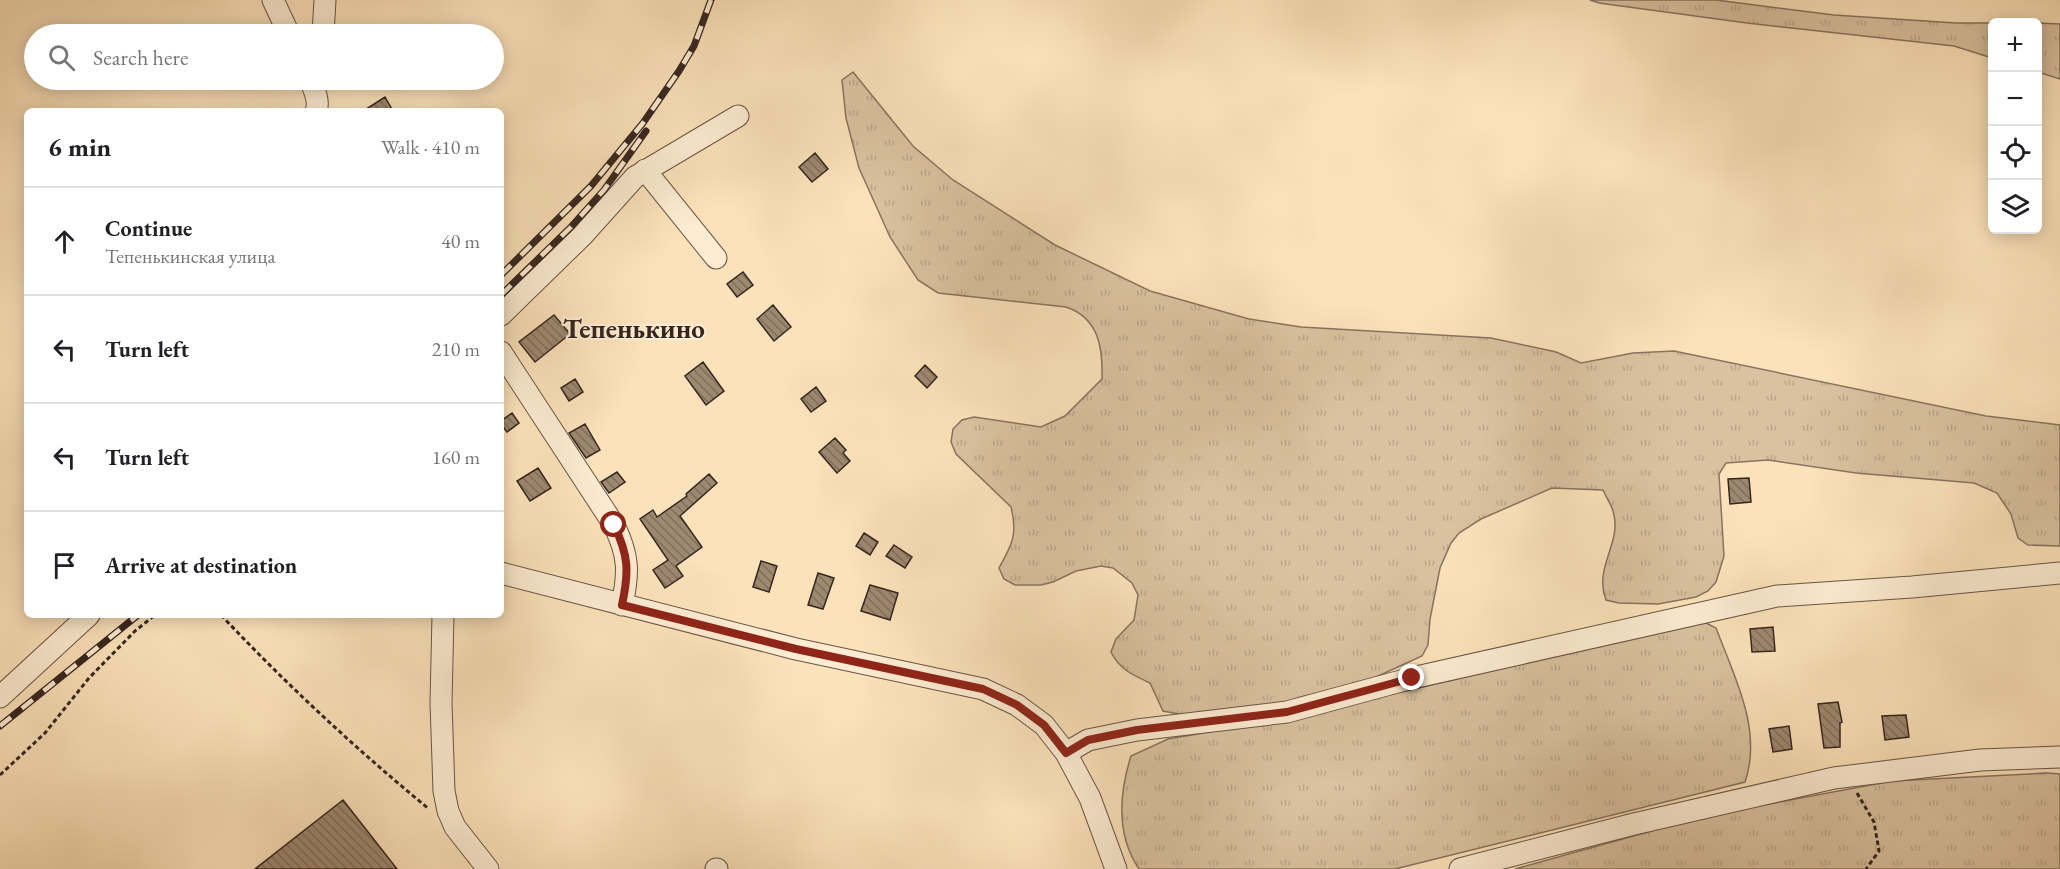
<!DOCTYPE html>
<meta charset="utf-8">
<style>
:root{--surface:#fff;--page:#f2f2f2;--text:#202124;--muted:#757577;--line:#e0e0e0}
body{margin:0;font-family:"EB Garamond",serif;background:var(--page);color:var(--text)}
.controls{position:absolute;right:18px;top:18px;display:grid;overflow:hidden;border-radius:9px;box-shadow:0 3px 15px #0003}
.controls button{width:54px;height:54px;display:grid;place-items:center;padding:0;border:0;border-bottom:2px solid var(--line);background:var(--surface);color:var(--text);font:30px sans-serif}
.stop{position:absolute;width:18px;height:18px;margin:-14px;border:4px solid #8f2418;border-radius:50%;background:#fff}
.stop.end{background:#8f2418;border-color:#fff;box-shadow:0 2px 6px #0008}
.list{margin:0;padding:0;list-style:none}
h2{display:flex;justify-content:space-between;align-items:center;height:78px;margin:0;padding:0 24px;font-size:26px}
h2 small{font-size:20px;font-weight:400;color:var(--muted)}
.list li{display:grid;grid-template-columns:39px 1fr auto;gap:18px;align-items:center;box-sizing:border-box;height:108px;padding:0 24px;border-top:2px solid var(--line)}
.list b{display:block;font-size:22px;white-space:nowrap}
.list p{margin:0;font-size:20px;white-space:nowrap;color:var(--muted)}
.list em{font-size:20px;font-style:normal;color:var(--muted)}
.icon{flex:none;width:33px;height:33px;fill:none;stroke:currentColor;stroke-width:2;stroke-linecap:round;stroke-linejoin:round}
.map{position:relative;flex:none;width:2060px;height:869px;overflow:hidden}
.search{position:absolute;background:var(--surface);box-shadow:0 3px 15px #0003;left:24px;top:24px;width:480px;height:66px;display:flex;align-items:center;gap:15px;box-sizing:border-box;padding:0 21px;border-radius:33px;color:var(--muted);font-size:22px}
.panel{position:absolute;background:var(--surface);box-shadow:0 3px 15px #0003;left:24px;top:108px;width:480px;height:510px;border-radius:9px}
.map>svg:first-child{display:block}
.grass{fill:url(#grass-tufts);stroke:#887460;stroke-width:1.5}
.building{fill:url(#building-back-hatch);stroke:#362620;stroke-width:1.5}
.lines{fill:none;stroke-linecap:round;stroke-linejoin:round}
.minor-casing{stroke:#685546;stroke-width:23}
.path{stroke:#362620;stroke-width:3;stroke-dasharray:4.5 3;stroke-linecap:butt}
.minor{stroke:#fdecd2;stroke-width:21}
.rail-casing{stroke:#362620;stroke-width:7}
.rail{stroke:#fdecd2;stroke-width:4.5;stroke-dasharray:14;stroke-linecap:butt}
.route{stroke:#8f2418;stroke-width:8}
.labels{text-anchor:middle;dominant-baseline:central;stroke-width:4.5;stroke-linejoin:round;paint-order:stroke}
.district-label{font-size:27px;font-weight:bold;fill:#362620;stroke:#fdecd2}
</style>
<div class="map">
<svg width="2060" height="869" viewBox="0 0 2060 869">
<defs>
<pattern id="grass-tufts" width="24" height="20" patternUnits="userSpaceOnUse" patternTransform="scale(1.5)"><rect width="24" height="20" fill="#dac2a0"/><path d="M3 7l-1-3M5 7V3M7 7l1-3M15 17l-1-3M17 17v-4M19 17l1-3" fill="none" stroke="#bca78a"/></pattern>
<pattern id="building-back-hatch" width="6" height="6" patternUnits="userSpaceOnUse" patternTransform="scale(1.5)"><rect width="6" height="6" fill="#9d8870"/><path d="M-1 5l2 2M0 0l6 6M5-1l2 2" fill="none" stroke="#816f5c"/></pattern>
</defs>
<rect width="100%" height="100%" fill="#fce2ba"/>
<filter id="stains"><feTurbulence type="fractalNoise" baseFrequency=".00333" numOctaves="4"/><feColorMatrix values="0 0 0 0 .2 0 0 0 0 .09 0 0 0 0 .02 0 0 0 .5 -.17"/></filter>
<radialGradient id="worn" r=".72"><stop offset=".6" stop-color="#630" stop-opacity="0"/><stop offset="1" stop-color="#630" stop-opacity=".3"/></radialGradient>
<path class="grass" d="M 1590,0 L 1716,0 L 1834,15 L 1956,23 L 1992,23 L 1992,58 L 1954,46 L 1747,23 L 1599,3 Z
M 2038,23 L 2060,24 L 2060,79 L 2038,72 Z
M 853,72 L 913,146 L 953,180 L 1055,245 L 1150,291 L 1249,319 L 1301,327 L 1491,338 L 1556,352 L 1581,363 L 1633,353 L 1674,351 L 1986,416 L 2060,425 L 2060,546 L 2028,545 L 2018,538 L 2011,514 L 1997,493 L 1974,483 L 1856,473 L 1768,460 L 1726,463 L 1719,474 L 1724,556 L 1716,582 L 1708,591 L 1696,597 L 1658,604 L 1619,603 L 1606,600 C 1593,567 1623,543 1613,511 C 1611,504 1606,497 1603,490 L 1552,488 L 1481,519 L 1459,533 L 1451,543 L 1440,568 L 1430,619 L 1428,645 L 1422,656 L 1363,683 L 1301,697 L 1252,714 L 1201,718 L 1163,711 L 1150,683 C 1133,675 1120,670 1111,652 L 1116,639 L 1134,620 L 1138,595 L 1132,583 L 1113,568 L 1101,566 L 1076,571 L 1053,582 L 1041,585 L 1015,585 L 1004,579 L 999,568 C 1012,545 1018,534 1011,507 L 956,454 L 951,442 L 953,429 L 962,420 L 974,417 L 1041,427 L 1065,416 L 1102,379 C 1103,348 1099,318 1066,307 L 938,293 L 918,280 L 890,237 L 859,168 L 846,118 L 842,80 Z
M 1704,622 L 1716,628 C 1734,676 1763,730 1745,782 L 1395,869 L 1139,869 C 1116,835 1119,794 1131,756 L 1168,739 L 1280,720 Z
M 2047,773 L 2060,774 L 2060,869 L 1515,869 L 1705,816 L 1892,781 Z"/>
<path class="building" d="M 385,97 L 393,111 L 363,111 Z
M 815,153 L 828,169 L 812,182 L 799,167 Z
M 743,272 L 753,285 L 737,297 L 727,284 Z
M 773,305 L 791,327 L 774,341 L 757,319 Z
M 554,315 L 570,334 L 535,362 L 519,342 Z
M 703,362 L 724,391 L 706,405 L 685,376 Z
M 925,365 L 937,377 L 927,388 L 915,376 Z
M 575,379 L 583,392 L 569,401 L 561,388 Z
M 816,387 L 826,401 L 811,412 L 801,399 Z
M 512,413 L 519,423 L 507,432 L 501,424 L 501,421 Z
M 585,424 L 600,450 L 586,458 L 569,433 Z
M 835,438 L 846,450 L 843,453 L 850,461 L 837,473 L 819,452 Z
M 538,468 L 551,488 L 530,501 L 517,481 Z
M 617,472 L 625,482 L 609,493 L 601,482 Z
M 709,474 L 717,483 L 680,516 L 702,547 L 676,566 L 683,576 L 665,588 L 653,570 L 668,560 L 640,519 L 653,510 L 657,517 L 687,496 L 686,494 Z
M 1749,478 L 1751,502 L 1730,504 L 1728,479 Z
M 864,533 L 878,542 L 870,555 L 856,546 Z
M 894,545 L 912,557 L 905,568 L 886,556 Z
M 761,561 L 777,566 L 769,592 L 753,587 Z
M 818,573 L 834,578 L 823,609 L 808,605 Z
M 870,585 L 898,593 L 890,620 L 861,611 Z
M 1773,627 L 1775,651 L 1752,652 L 1750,629 Z
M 1838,702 L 1842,722 L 1840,723 L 1840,747 L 1824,748 L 1818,704 Z
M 1906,715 L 1909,737 L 1885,740 L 1882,716 Z
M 1789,726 L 1792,749 L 1773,752 L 1769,729 Z
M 343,800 L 397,869 L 255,869 Z"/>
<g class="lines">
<defs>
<path id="minor" d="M 273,0 L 289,34
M 323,34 L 325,0
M 310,80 C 314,89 320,101 316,111
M 645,170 L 716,258
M 501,315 L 583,235 L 635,177 L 738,116
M 501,352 L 614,525 C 629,556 629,572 622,605
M 501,573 L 796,649 L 983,689 L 1017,705 L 1044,725 L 1066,753 L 1090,798 L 1116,869
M 443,615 L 441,703 L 444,791 L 448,811 L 455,827 L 488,869
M 0,697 L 89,615
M 1066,753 L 1088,740 L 1137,730 L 1287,712 L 1412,678 L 1777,596 L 1912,587 L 2060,573
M 716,869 L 717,869
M 1460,869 L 1634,824 L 1834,778 L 1980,760 L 2060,757"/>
</defs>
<use href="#minor" class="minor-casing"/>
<path class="path" d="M 221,615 C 286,684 356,749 429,809
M 0,775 L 45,733 L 89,678 L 135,631 L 155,615
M 1857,793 L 1874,822 L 1879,851 L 1866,869"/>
<use href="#minor" class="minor"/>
<defs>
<path id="rail" d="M 501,275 L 591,186 L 643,123 L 679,71 L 694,46 L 711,0
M 501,295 L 570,228 L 604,190 L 646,131
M 0,726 L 138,615"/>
</defs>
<use href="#rail" class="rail-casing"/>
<use href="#rail" class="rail"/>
</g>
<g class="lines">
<path class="route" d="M 614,525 C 629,556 629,572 622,605 L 796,649 L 983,689 L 1017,705 L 1044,725 L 1066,753 L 1088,740 L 1137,730 L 1287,712 L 1412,678"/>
</g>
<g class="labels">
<g class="district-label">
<text x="634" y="328">Тепенькино</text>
</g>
</g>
<rect width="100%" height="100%" filter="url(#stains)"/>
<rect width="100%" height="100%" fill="url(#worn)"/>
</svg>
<div class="controls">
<button>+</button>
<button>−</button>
<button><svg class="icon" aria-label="locate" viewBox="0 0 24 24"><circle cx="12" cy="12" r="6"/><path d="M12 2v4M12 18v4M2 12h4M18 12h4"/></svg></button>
<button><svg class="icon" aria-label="layers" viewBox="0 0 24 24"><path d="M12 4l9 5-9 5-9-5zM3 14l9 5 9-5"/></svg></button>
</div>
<div class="stop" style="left:614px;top:525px"></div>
<div class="stop end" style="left:1412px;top:678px"></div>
<div class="search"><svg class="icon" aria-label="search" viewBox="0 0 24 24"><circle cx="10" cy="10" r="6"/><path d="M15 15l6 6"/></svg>Search here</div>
<section class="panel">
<h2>6 min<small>Walk · 410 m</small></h2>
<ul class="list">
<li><svg class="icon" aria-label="ahead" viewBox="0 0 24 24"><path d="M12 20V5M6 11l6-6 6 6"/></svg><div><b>Continue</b><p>Тепенькинская улица</p></div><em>40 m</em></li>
<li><svg class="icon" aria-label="left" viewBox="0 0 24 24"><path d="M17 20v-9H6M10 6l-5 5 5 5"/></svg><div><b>Turn left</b></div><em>210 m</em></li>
<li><svg class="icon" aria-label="left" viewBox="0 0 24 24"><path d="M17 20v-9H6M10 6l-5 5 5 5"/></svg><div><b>Turn left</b></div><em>160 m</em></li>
<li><svg class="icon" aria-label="arrive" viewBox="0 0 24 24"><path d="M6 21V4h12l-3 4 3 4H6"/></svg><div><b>Arrive at destination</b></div></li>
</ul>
</section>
</div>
